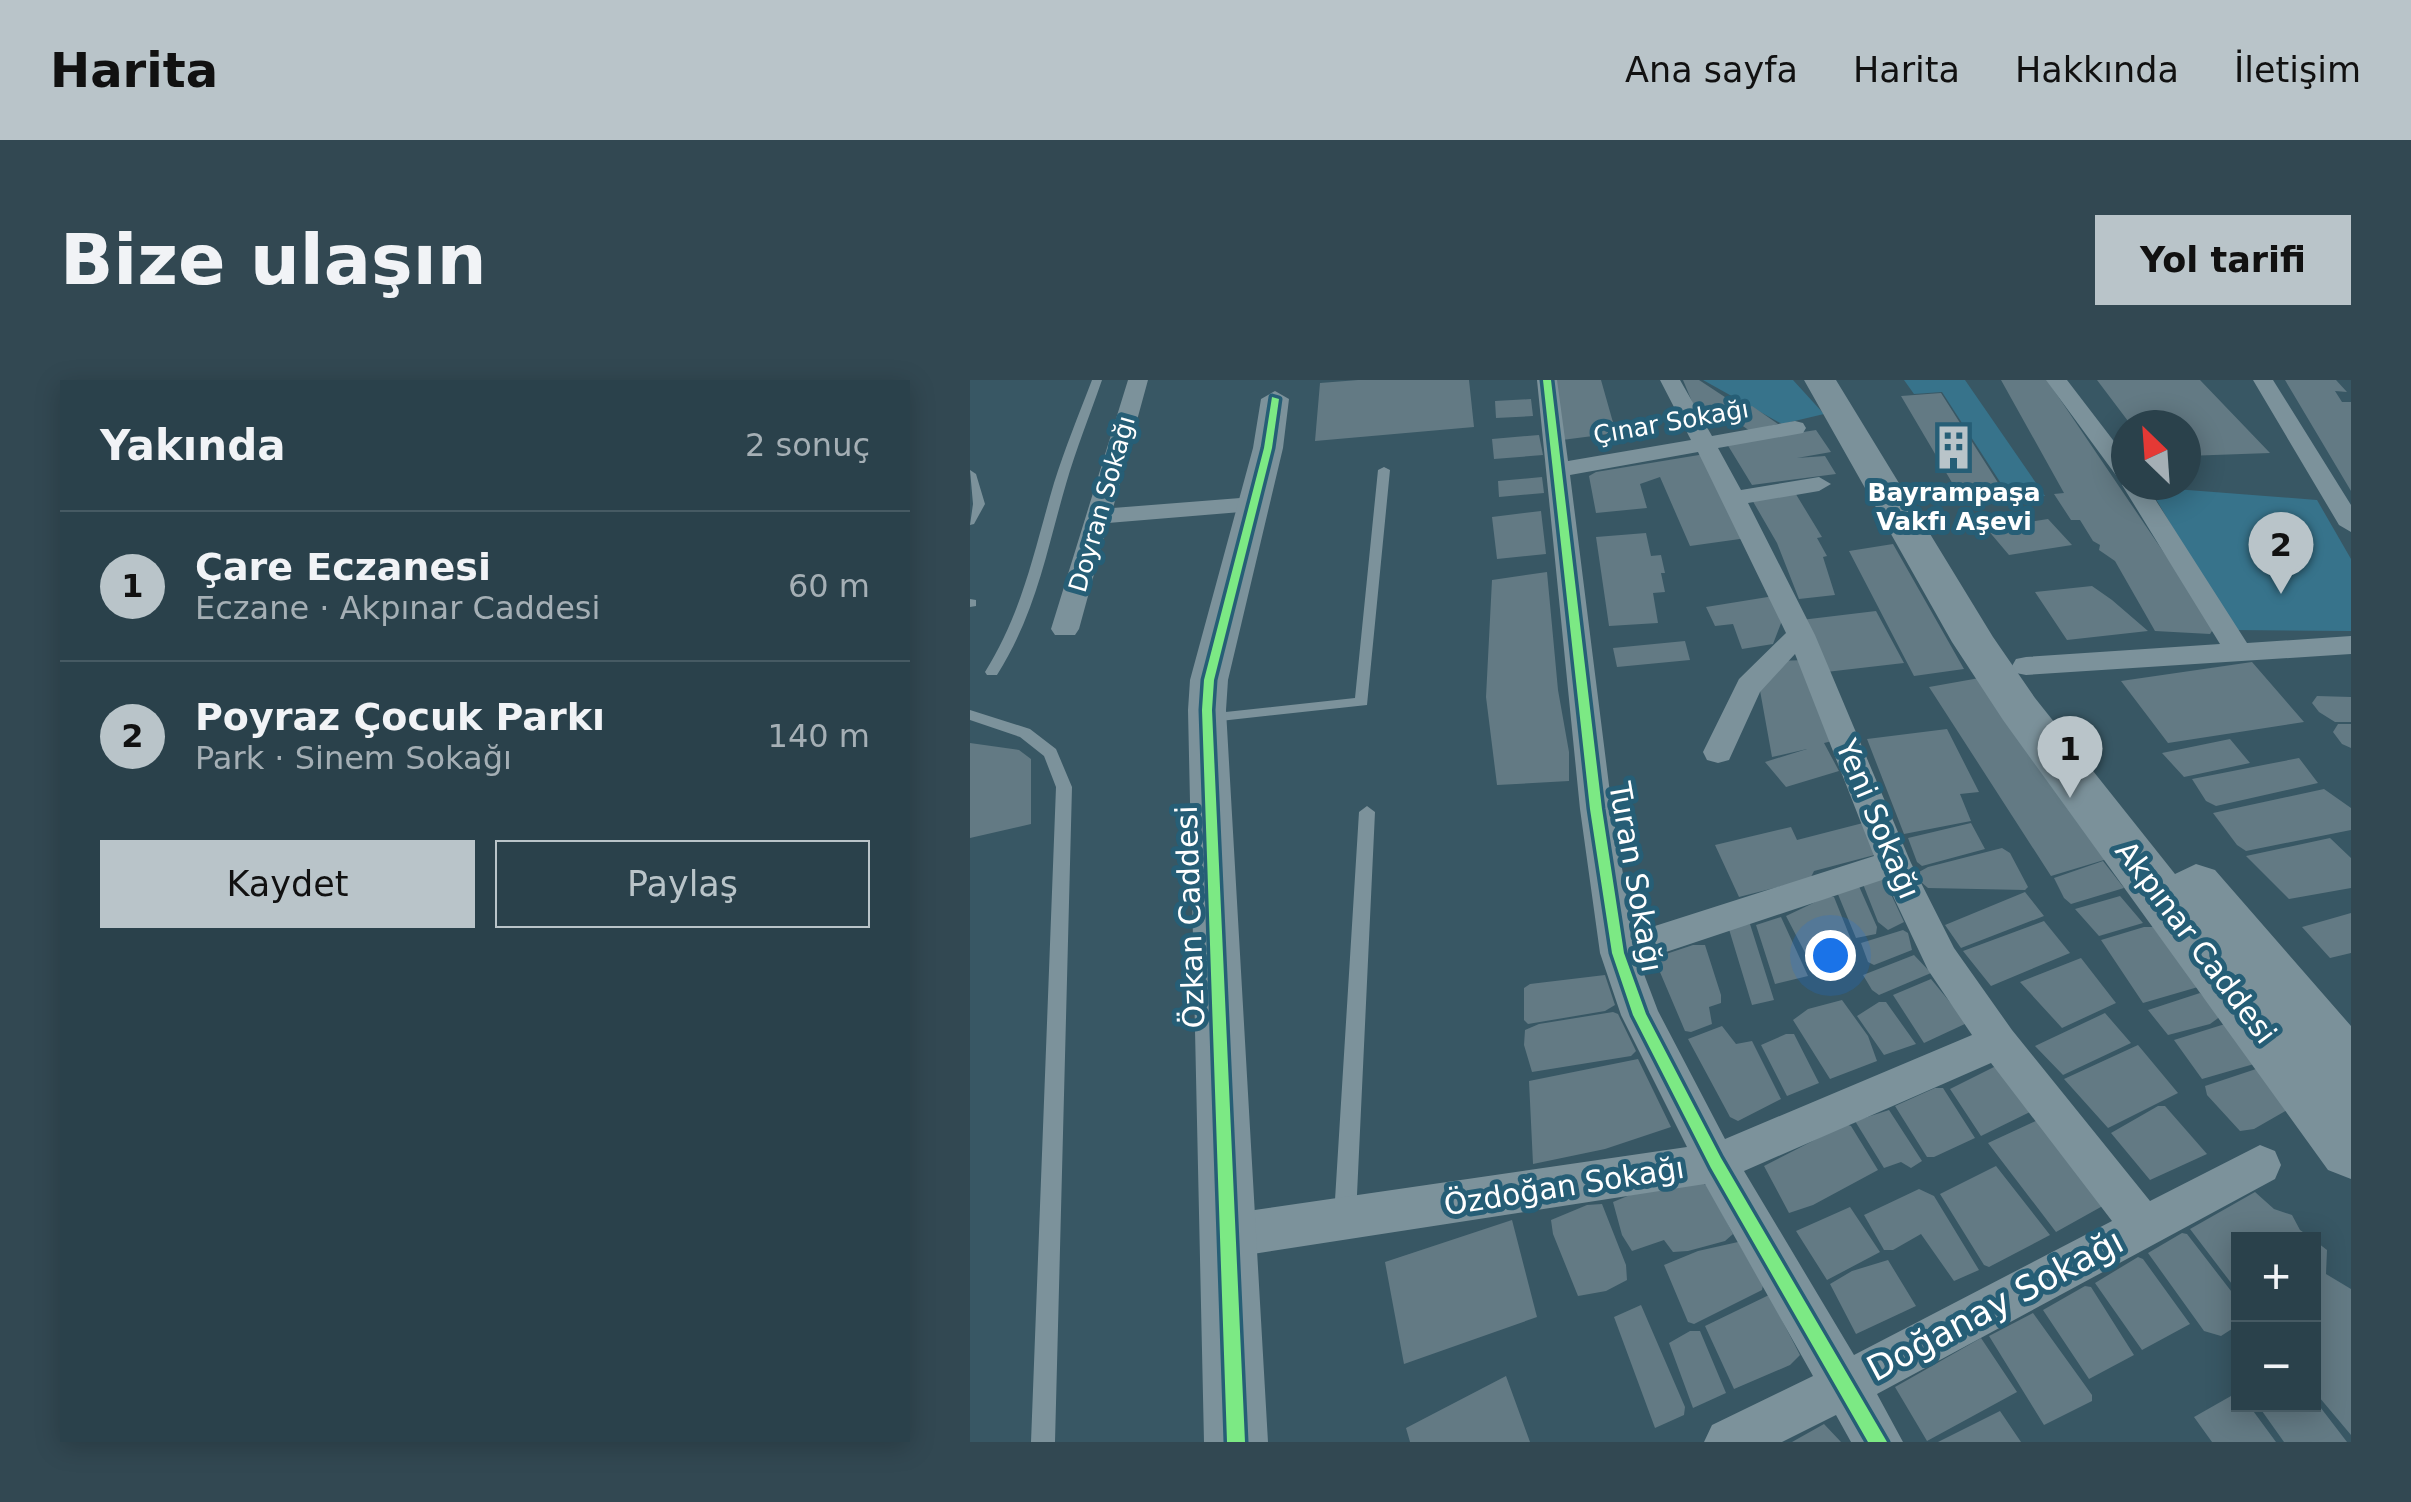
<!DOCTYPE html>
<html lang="tr">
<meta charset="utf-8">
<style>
:root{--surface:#2a414b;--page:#324852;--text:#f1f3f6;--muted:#a5afb5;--line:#465a63;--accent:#b9c4c9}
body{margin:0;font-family:"DejaVu Sans",sans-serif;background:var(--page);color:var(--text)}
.controls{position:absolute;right:30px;bottom:30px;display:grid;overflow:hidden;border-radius:0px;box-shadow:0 5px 25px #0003}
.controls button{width:90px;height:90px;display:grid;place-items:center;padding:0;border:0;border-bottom:2px solid var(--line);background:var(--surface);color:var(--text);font:50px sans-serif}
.compass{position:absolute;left:1141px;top:30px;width:90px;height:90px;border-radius:50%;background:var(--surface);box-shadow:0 5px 25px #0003;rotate:335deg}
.you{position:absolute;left:860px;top:575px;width:35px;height:35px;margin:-25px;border:8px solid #fff;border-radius:50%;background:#1a73e8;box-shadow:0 0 0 15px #1a73e833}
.badge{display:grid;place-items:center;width:65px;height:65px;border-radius:50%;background:var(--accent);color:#111;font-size:32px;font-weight:700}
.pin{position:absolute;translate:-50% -82px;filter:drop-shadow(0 2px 5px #0008)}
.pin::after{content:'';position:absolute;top:52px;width:35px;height:30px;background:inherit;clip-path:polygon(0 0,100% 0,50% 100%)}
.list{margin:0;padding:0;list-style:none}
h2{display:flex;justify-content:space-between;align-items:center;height:130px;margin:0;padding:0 40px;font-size:42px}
h2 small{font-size:32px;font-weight:400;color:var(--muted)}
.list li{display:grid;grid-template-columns:65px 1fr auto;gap:30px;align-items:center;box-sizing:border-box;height:150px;padding:0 40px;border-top:2px solid var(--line)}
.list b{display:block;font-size:38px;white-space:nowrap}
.list p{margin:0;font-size:32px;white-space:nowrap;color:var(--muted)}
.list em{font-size:32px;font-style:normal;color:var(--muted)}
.actions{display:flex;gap:20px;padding:30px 40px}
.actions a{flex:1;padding:22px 0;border:2px solid var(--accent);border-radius:0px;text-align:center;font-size:35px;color:var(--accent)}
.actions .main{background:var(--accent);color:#111}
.map{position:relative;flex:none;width:1381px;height:1062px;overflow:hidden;border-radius:0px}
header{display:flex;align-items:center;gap:60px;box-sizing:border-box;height:140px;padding:0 50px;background:var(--accent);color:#111}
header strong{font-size:48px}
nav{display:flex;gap:55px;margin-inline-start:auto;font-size:35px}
.intro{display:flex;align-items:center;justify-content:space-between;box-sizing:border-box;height:240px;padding:0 60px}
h1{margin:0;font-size:70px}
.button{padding:25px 45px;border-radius:0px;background:var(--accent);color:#111;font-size:35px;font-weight:700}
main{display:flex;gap:60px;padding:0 60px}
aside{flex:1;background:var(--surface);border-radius:0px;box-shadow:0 5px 25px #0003}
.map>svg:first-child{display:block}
.green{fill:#37738b}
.building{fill:#637a84}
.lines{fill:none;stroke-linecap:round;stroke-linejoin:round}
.service{fill:#7c929b;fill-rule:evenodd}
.minor{fill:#7c929b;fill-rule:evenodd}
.tertiary{fill:#7c929b;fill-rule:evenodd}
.primary{fill:#7b919a;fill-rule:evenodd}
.cycleway-casing{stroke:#265e76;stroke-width:7}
.cycleway{fill:#7ce984;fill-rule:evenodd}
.labels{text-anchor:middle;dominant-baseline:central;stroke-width:10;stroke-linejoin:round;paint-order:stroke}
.far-street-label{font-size:25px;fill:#fff;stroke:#265e76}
.far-poi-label{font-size:25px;font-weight:bold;fill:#fff;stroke:#265e76}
.street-label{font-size:30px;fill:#fff;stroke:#265e76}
.near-street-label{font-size:35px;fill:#fff;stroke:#265e76}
</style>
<header>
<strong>Harita</strong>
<nav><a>Ana sayfa</a><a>Harita</a><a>Hakkında</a><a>İletişim</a></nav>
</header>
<div class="intro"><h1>Bize ulaşın</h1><a class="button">Yol tarifi</a></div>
<main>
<aside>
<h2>Yakında<small>2 sonuç</small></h2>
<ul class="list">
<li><span class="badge">1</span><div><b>Çare Eczanesi</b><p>Eczane · Akpınar Caddesi</p></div><em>60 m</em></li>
<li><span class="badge">2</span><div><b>Poyraz Çocuk Parkı</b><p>Park · Sinem Sokağı</p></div><em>140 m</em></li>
</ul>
<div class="actions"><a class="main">Kaydet</a><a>Paylaş</a></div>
</aside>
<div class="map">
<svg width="1381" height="1062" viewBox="0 0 1381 1062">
<rect width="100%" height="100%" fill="#385764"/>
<path class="green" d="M 733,0 L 823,0 L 854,34 L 812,44 Z
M 934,0 L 995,0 L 1075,116 L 1041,119 L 972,12 L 944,14 Z
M 1179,107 L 1347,120 L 1381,179 L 1381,251 L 1262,250 Z"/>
<path class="building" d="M 388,0 L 499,0 L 504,47 L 345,61 L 350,3 Z
M 585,0 L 631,0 L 646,53 L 592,60 Z
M 713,0 L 729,0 L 767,25 L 757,28 L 757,32 L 728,36 Z
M 1031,0 L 1077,0 L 1230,226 L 1244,248 L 1240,254 L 1185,251 L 1145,181 L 1129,170 L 1130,165 L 1123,161 L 1110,140 L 1101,140 L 1084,114 L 1094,113 Z
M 1127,0 L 1230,0 L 1300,73 L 1216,76 L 1216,45 L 1161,45 Z
M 1315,0 L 1366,0 L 1377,12 L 1365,11 L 1372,22 L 1381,22 L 1381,111 Z
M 971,13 L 1039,120 L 994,123 L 931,16 Z
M 561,19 L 563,36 L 526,38 L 525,21 Z
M 782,26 L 808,44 L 780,51 L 757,35 Z
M 846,50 L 861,72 L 827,78 L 855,76 L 866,94 L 782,105 L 757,64 Z
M 569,55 L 573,75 L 524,79 L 522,59 Z
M 735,74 L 777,158 L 720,166 L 690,97 L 670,104 L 677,128 L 626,133 L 619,96 L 626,92 Z
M 572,97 L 574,113 L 529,117 L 528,101 Z
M 824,111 L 852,157 L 847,158 L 857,176 L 853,177 L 865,215 L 829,219 L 807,163 L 781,118 Z
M 571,131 L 576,174 L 527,179 L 522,137 Z
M 1078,139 L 1102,165 L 1039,175 L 1017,149 Z
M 676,153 L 681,176 L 691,175 L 695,193 L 691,193 L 695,212 L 683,213 L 688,243 L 639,246 L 626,157 Z
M 923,164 L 994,289 L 944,296 L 879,171 Z
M 577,192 L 588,310 L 599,372 L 599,401 L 527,405 L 516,317 L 522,200 Z
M 1122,206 L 1142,220 L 1178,251 L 1097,260 L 1065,212 Z
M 804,216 L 813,238 L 803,264 L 772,269 L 763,244 L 745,246 L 736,227 Z
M 906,231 L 934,283 L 856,292 L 831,240 Z
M 715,261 L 720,280 L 647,287 L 643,268 Z
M 835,280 L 866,360 L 854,363 L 869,391 L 816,407 L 795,382 L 837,369 L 802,377 L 789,305 L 807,281 Z
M 1282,282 L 1334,342 L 1198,363 L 1151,301 Z
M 1015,297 L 1144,477 L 1081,496 L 959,307 Z
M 1347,316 L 1381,317 L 1381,342 L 1365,342 L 1349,332 L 1342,323 Z
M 1368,344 L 1381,344 L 1381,368 L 1372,364 L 1363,352 Z
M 977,349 L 1009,412 L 990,414 L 1001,441 L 934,454 L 897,359 Z
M 1260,359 L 1280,383 L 1214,397 L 1192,373 Z
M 0,363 L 49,370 L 61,379 L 61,444 L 0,458 Z
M 1329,378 L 1348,403 L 1246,426 L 1236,421 L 1222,399 Z
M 1354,409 L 1381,428 L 1381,450 L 1276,471 L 1267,465 L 1243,433 Z
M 893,443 L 912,473 L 844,491 L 840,499 L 769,517 L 745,465 L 821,447 L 827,460 Z
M 1001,443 L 1015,469 L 952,486 L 947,482 L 938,458 Z
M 1360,458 L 1381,478 L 1381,508 L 1319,519 L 1276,476 Z
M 1032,468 L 1040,473 L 1058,507 L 1055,510 L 958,508 L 951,502 L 949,492 L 958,487 Z
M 1133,481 L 1154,508 L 1101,524 L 1094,518 L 1084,498 Z
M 913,497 L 934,542 L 918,550 L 908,542 L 893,504 Z
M 888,504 L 907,547 L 906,554 L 886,558 L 865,507 Z
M 1055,512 L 1074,536 L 991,568 L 975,545 Z
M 858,516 L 864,517 L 884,567 L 881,573 L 842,586 L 816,536 Z
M 1150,516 L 1173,543 L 1129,556 L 1105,529 Z
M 1381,533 L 1381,573 L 1360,578 L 1332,547 Z
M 811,537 L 838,596 L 805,604 L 786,545 Z
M 1074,541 L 1100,573 L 1021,606 L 993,571 Z
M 780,544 L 804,620 L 782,625 L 758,546 Z
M 1174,547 L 1183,547 L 1228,607 L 1173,623 L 1131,560 Z
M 933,550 L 938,553 L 942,570 L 904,585 L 898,582 L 891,563 Z
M 723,565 L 735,565 L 751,615 L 751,623 L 739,627 L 742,644 L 721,652 L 715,651 L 684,578 Z
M 944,575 L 961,593 L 909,615 L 902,610 L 893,595 Z
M 1111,578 L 1146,623 L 1092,648 L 1050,602 Z
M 635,595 L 645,625 L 635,631 L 558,644 L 554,640 L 554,608 L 560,604 Z
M 961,599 L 997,643 L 954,663 L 923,615 Z
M 1230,613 L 1251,636 L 1240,644 L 1198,655 L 1178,630 Z
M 872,620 L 898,656 L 907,681 L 860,699 L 823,640 L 838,629 Z
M 909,622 L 916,622 L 946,664 L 914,675 L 887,636 Z
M 643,632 L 648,634 L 666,671 L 661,676 L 562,692 L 554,665 L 555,650 L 569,644 Z
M 1135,633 L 1161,663 L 1093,695 L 1065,666 Z
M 1255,644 L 1284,684 L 1232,699 L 1204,660 Z
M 752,646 L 766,664 L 782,661 L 811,719 L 768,741 L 760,737 L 718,659 Z
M 816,654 L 824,654 L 849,703 L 817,716 L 791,665 Z
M 1168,665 L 1208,713 L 1138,748 L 1094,699 Z
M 668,679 L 701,747 L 635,769 L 563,784 L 559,701 Z
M 1024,687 L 1030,689 L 1062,731 L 1011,756 L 980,709 Z
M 1286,689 L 1319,729 L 1284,749 L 1270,751 L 1237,715 L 1235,706 Z
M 965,708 L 973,708 L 1005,758 L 964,777 L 957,777 L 925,726 Z
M 1188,726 L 1195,726 L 1237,774 L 1180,800 L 1141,753 Z
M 919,730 L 952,781 L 941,788 L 931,782 L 914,788 L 885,741 Z
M 1072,738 L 1138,823 L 1086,852 L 1018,763 Z
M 876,744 L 881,746 L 908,790 L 843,825 L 819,833 L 794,786 Z
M 1026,786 L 1080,855 L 1019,887 L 1014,885 L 970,814 Z
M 732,803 L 738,806 L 763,854 L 755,861 L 718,871 L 703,872 L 694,860 L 662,871 L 652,855 L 643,822 L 660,815 Z
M 949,809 L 964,816 L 1009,890 L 984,901 L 951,854 L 923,870 L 914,870 L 894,835 Z
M 1285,812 L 1304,829 L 1322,835 L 1330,850 L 1343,859 L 1268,859 L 1268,912 L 1220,849 Z
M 632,824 L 656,885 L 657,900 L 636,911 L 608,916 L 583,854 L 581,840 L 617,825 Z
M 880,827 L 910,872 L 857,900 L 826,851 Z
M 542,840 L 567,937 L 434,984 L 415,882 Z
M 1212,853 L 1217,854 L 1268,920 L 1268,945 L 1251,956 L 1234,951 L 1178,873 Z
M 1344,860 L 1357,870 L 1356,894 L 1381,909 L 1381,1055 L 1344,1011 Z
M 768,862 L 793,905 L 792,910 L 724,944 L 718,942 L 694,885 L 728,871 Z
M 1168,877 L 1173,879 L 1220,944 L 1172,970 L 1125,903 Z
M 918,880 L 946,926 L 886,954 L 860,904 L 882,891 Z
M 1115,906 L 1121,907 L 1164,975 L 1119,999 L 1073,930 Z
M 799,915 L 830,975 L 820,985 L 764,1009 L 735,946 Z
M 671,925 L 715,1027 L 714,1035 L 685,1048 L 644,937 Z
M 1063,933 L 1122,1015 L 1122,1021 L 1074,1045 L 1019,956 Z
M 720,951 L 730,951 L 756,1013 L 723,1028 L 699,963 Z
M 1011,958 L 1047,1012 L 957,1061 L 925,1007 Z
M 536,996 L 560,1062 L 440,1062 L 436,1048 Z
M 1268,1012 L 1268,1024 L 1278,1024 L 1306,1062 L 1242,1062 L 1224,1037 Z
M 1344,1019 L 1377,1062 L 1314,1062 L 1287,1024 L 1344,1024 Z
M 1030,1031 L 1051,1062 L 968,1062 Z
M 854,1044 L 871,1062 L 822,1062 Z"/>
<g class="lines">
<path class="service" d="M 122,0 L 132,0 C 120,35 106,69 96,104 C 76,173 66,233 27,295 L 17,295 L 15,292 C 53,231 64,171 84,103 C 95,68 109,34 122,0 Z
M 414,87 L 420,90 L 397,325 L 232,343 L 230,339 L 237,334 L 385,318 L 408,90 Z
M 0,90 L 6,94 L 15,124 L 4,144 L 0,145 L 3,124 Z
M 0,219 L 6,220 L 6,226 L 0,227 Z
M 0,330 L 60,349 L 86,369 L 102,407 L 85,1062 L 61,1062 L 86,407 L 74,376 L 50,357 L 0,340 Z
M 397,426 L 405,432 L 386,836 L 383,843 L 375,847 L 367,843 L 364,836 L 389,432 Z"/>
<path class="minor" d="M 158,0 L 178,0 L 143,128 L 283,117 L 295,124 L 283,131 L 138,143 L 109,249 L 105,255 L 85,255 L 81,249 Z
M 567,0 L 587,0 L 598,81 L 721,60 L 690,0 L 710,0 L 742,56 L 825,41 L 833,43 L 836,48 L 833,53 L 748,68 L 771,110 L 849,97 L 861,104 L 849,111 L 778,123 L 845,255 L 941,483 L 984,568 L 1042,650 L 1180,821 L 1290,765 L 1305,771 L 1311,785 L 1305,799 L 907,1014 L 933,1062 L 881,1062 L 866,1035 L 812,1062 L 734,1062 L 742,1045 L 843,996 L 735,804 L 257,878 L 242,871 L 235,856 L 242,841 L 257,834 L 717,767 L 651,635 L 630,573 L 610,429 ZM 728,72 L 816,253 L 769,299 L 733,372 L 737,380 L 748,383 L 759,380 L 790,312 L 825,274 L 904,476 L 663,553 L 642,429 L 600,95 ZM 915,499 L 958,590 L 1002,655 L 755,759 L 688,631 L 669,581 ZM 1021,683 L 1142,841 L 884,975 L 774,791 Z
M 1076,0 L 1097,0 L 1156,77 L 1156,105 L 1176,105 L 1277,263 L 1381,256 L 1381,274 L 1056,295 L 1046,293 L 1042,286 L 1046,279 L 1056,277 L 1250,264 L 1152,105 L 1156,100 L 1148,98 Z
M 1283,0 L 1303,0 L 1381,125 L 1381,152 L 1369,145 Z"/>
<path class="tertiary" d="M 305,11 L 319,19 L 313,68 L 258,300 L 256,330 L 298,1062 L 234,1062 L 218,330 L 220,300 L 283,68 L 291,19 Z"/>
<path class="primary" d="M 834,0 L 866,0 L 1023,257 L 1065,318 L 1205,494 L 1226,484 L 1245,490 L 1381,646 L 1381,799 L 1358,790 L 1033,340 L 982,262 Z"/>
<defs>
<path id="cycleway" d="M 573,0 L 581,0 L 632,429 L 654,573 L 676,634 L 751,778 L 917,1062 L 898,1062 L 741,788 L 663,635 L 642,573 L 620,429 Z
M 302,17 L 309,19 L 302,68 L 244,300 L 242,330 L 275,1062 L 257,1062 L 232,330 L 234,300 L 294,68 Z"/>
</defs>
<use href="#cycleway" class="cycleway-casing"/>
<use href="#cycleway" class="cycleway"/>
</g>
<defs>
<symbol id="building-bare" viewBox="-9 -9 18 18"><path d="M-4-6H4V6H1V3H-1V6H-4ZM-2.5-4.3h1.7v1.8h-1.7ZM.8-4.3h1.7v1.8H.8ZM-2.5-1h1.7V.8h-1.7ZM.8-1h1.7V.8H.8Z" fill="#b9c4c9" stroke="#265e76" stroke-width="2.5" paint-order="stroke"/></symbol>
</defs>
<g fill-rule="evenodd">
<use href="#building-bare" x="952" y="36" width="63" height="63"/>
</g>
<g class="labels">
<g class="far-street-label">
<text transform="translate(701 42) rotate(-10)">Çınar Sokağı</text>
<text transform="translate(132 124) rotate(-74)">Doyran Sokağı</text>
</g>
<g class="far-poi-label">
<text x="984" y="112">Bayrampaşa<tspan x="984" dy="29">Vakfı Aşevi</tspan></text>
</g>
<g class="street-label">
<text transform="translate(908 439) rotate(67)">Yeni Sokağı</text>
<text transform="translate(666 497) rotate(80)">Turan Sokağı</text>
<text transform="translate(220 537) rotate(-92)">Özkan Caddesi</text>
<text transform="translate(1226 562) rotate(53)">Akpınar Caddesi</text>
<text transform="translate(594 806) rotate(-9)">Özdoğan Sokağı</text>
</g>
<g class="near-street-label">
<text transform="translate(1025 925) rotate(-28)">Doğanay Sokağı</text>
</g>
</g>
</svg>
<div class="controls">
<button>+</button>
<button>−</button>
</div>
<svg class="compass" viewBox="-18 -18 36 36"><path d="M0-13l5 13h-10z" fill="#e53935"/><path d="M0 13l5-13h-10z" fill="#a5afb5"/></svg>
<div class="you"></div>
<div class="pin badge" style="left:1100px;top:418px">1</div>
<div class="pin badge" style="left:1311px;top:214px">2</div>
</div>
</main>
